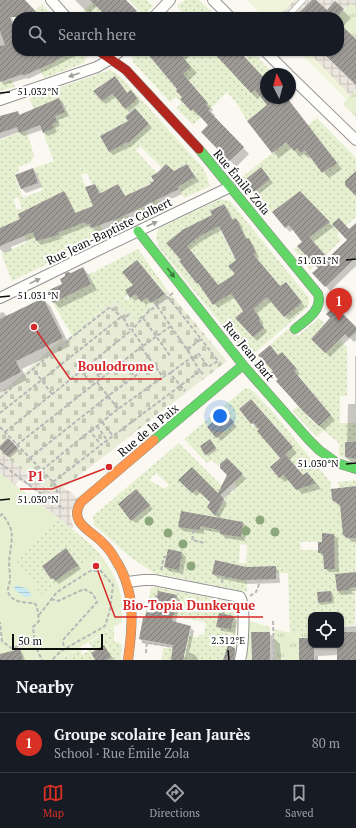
<!DOCTYPE html>
<meta charset="utf-8">
<style>
:root{--surface:#171b24;--page:#20242c;--text:#f1f3f6;--muted:#9ea1a6;--line:#363941;--accent:#d93025}
body{margin:0;font-family:"PT Serif",serif;background:var(--page);color:var(--text)}
.controls{position:absolute;right:12px;bottom:12px;display:grid;overflow:hidden;border-radius:8px;box-shadow:0 1px 3px #0004}
.controls button{width:36px;height:36px;display:grid;place-items:center;padding:0;border:0;border-bottom:1px solid var(--line);background:var(--surface);color:var(--text);font:20px sans-serif}
.compass{position:absolute;left:260px;top:68px;width:36px;height:36px;border-radius:50%;background:var(--surface);box-shadow:0 1px 3px #0004;rotate:354deg}
.scale{position:absolute;left:12px;bottom:10px;width:91px;box-sizing:border-box;padding-left:4px;border:2px solid #0d0d0d;border-top:0;font-size:11px;line-height:14px;white-space:nowrap;color:#0d0d0d;-webkit-text-stroke:3px #fff;paint-order:stroke}
.you{position:absolute;left:220px;top:416px;width:14px;height:14px;margin:-10px;border:3px solid #fff;border-radius:50%;background:#1a73e8;box-shadow:0 0 0 6px #1a73e833}
.badge{display:grid;place-items:center;width:26px;height:26px;border-radius:50%;background:var(--accent);color:#fff;font-size:13px;font-weight:700}
.pin{position:absolute;translate:-50% -33px;filter:drop-shadow(0 1px 2px #0008)}
.pin::after{content:'';position:absolute;top:21px;width:14px;height:12px;background:inherit;clip-path:polygon(0 0,100% 0,50% 100%)}
.list{margin:0;padding:0;list-style:none}
h2{display:flex;justify-content:space-between;align-items:center;height:52px;margin:0;padding:0 16px;font-size:17px}
h2 small{font-size:13px;font-weight:400;color:var(--muted)}
.list li{display:grid;grid-template-columns:26px 1fr auto;gap:12px;align-items:center;box-sizing:border-box;height:60px;padding:0 16px;border-top:1px solid var(--line)}
.list b{display:block;font-size:15px;white-space:nowrap}
.list p{margin:0;font-size:13px;white-space:nowrap;color:var(--muted)}
.list em{font-size:13px;font-style:normal;color:var(--muted)}
.icon{flex:none;width:22px;height:22px;fill:none;stroke:currentColor;stroke-width:2;stroke-linecap:round;stroke-linejoin:round}
.map{position:relative;flex:none;width:356px;height:660px;overflow:hidden}
.search{position:absolute;background:var(--surface);box-shadow:0 1px 3px #0004;left:12px;right:12px;top:12px;height:44px;display:flex;align-items:center;gap:10px;box-sizing:border-box;padding:0 14px;border-radius:16px;color:var(--muted);font-size:15px}
.sheet{height:112px;background:var(--surface)}
nav{display:flex;justify-content:space-around;align-items:center;box-sizing:border-box;height:56px;border-top:1px solid var(--line);background:var(--surface);font-size:11px;color:var(--muted)}
nav a{display:grid;justify-items:center;gap:2px}
nav .on{color:var(--accent)}
.map>svg:first-child{display:block}
.grass{fill:url(#grass-tufts)}
.cemetery{fill:url(#cemetery-stones)}
.park{fill:#e6f0d1}
.garden{fill:url(#garden-dots);fill-rule:evenodd}
.pitch{fill:#eff4db}
.plaza{fill:url(#plaza-grid)}
.water{fill:url(#water-rules)}
.shadow{fill:#0003;fill-rule:evenodd}
.building{fill:url(#building-hatch);fill-rule:evenodd}
.lines{fill:none;stroke-linecap:round;stroke-linejoin:round}
.lane-casing{stroke:#949390;stroke-width:6}
.street-casing{stroke:#949390;stroke-width:12}
.fast-casing{stroke:#8b8986;stroke-width:10}
.slow-casing{stroke:#8b8986;stroke-width:10}
.jam-casing{stroke:#8b8986;stroke-width:10}
.path{stroke:#b8b7b6;stroke-width:2;stroke-dasharray:4 2;stroke-linecap:butt}
.lane{stroke:#fefefd;stroke-width:5}
.street{stroke:#fefefd;stroke-width:10}
.fast{stroke:#63d668;stroke-width:9}
.slow{stroke:#ff974d;stroke-width:9}
.jam{stroke:#b3261e;stroke-width:9}
.tree{fill:#8ca77c}
.oneway{fill:#9e9e9d}
.oneway2{fill:#3c7c3f}
.ticks{fill:none;stroke:#0d0d0d;stroke-width:1.5}
.labels{text-anchor:middle;dominant-baseline:central;stroke-width:4;stroke-linejoin:round;paint-order:stroke}
.street-label{font-size:12px;fill:#0d0d0d;stroke:#fff}
.ticks-label{font-size:10px;text-anchor:middle;fill:#0d0d0d;stroke:#fff;stroke-width:4;stroke-linejoin:round;paint-order:stroke}
.leader{fill:none;stroke:#d62828;stroke-width:1.5}
.callout-dot{fill:#d62828;stroke:#fff;stroke-width:1.5}
.callout-label{font-size:13px;text-anchor:middle;font-weight:bold;fill:#d62828;stroke:#fff;stroke-width:4;stroke-linejoin:round;paint-order:stroke}
</style>
<div class="map">
<svg width="356" height="660" viewBox="0 0 356 660">
<defs>
<pattern id="grass-tufts" width="24" height="20" patternUnits="userSpaceOnUse"><rect width="24" height="20" fill="#e6f0d1"/><path d="M3 7l-1-3M5 7V3M7 7l1-3M15 17l-1-3M17 17v-4M19 17l1-3" fill="none" stroke="#c4cdb2"/></pattern>
<pattern id="cemetery-stones" width="16" height="16" patternUnits="userSpaceOnUse"><rect width="16" height="16" fill="#e8ebd6"/><path d="M2 7V4a2 2 0 0 1 4 0v3zM10 15v-3a2 2 0 0 1 4 0v3z" fill="#c6c8b6"/></pattern>
<pattern id="garden-dots" width="8" height="8" patternUnits="userSpaceOnUse"><rect width="8" height="8" fill="#e6f0d1"/><path d="M2 2h.1M6 6h.1" fill="none" stroke="#c4cdb2" stroke-width="1.8" stroke-linecap="round"/></pattern>
<pattern id="plaza-grid" width="8" height="8" patternUnits="userSpaceOnUse"><rect width="8" height="8" fill="#ebe6dd"/><path d="M0 4h8M4 0v8" fill="none" stroke="#c8c4bc"/></pattern>
<pattern id="water-rules" width="6" height="5" patternUnits="userSpaceOnUse"><rect width="6" height="5" fill="#c8e9f4"/><path d="M0 2.5h6" fill="none" stroke="#abc7d0"/></pattern>
<pattern id="building-hatch" width="6" height="6" patternUnits="userSpaceOnUse"><rect width="6" height="6" fill="#9e9b97"/><path d="M-1 1l2-2M0 6l6-6M5 7l2-2" fill="none" stroke="#7f7d7a"/></pattern>
</defs>
<rect width="100%" height="100%" fill="#fbf8f1"/>
<path class="grass" d="M 351,4 L 356,7 L 356,39 L 339,23 L 339,17 L 337,17 Z
M 356,89 L 356,117 L 343,104 Z
M 247,620 L 270,627 L 270,632 L 251,632 L 252,660 L 247,660 Z
M 274,629 L 290,633 L 290,632 L 311,630 L 311,638 L 299,638 L 299,660 L 275,660 Z"/>
<path class="cemetery" d="M 168,291 L 227,361 L 63,488 L 61,486 L 53,493 L 0,453 L 0,394 L 62,339 L 65,342 L 114,299 L 136,320 Z"/>
<path class="park" d="M 0,473 L 59,519 L 15,558 L 41,595 L 100,554 C 110,568 119,582 122,600 C 123,607 122,615 122,622 L 59,660 L 0,660 Z"/>
<path class="garden" d="M 129,0 L 147,0 L 153,6 L 144,16 Z
M 185,0 L 199,0 L 217,17 L 198,17 L 195,14 L 191,17 L 186,17 L 177,6 Z
M 93,2 L 110,17 L 81,17 L 79,15 Z
M 42,4 L 54,17 L 46,17 L 45,15 L 42,17 L 27,17 Z
M 32,51 L 85,51 L 88,54 L 84,63 L 44,78 Z
M 131,51 L 152,51 L 148,55 L 169,79 L 165,66 L 182,51 L 212,51 L 235,75 L 248,82 L 244,86 L 251,93 L 255,89 L 260,74 L 249,62 L 244,60 L 252,52 L 274,74 L 266,74 L 266,88 L 259,94 L 267,105 L 247,121 L 238,105 L 227,92 L 210,109 L 206,105 L 208,103 L 187,80 L 176,91 L 182,97 L 180,99 L 191,110 L 193,109 L 201,117 L 193,125 L 176,108 L 182,103 L 176,97 L 170,102 L 133,62 Z
M 110,70 L 119,75 L 204,169 L 210,186 L 184,198 L 177,187 L 195,176 L 187,164 L 174,171 L 166,164 L 162,168 L 140,146 L 136,151 L 157,173 L 152,176 L 154,181 L 133,193 L 140,208 L 158,199 L 163,208 L 138,220 L 118,184 L 112,187 L 99,204 L 95,184 L 92,185 L 87,173 L 81,175 L 93,206 L 80,211 L 86,225 L 90,223 L 92,228 L 100,225 L 105,236 L 12,281 L 1,254 L 27,242 L 18,220 L 0,228 L 0,140 L 26,130 L 34,155 L 31,162 L 18,167 L 19,172 L 14,174 L 23,198 L 43,190 L 34,168 L 54,161 L 43,133 L 53,128 L 52,124 L 57,122 L 55,116 L 65,111 L 59,98 L 34,109 L 29,98 ZM 115,76 L 121,85 L 105,95 L 107,97 L 102,101 L 93,90 ZM 135,108 L 149,124 L 139,133 L 125,117 ZM 18,197 L 22,208 L 17,210 L 13,199 ZM 30,220 L 57,235 L 36,241 Z
M 12,80 L 15,87 L 0,91 L 0,83 Z
M 317,118 L 356,158 L 356,217 L 346,226 L 339,218 L 332,224 L 339,232 L 337,235 L 341,240 L 326,255 L 309,237 L 314,233 L 288,200 L 268,214 L 237,181 ZM 324,146 L 337,163 L 322,173 L 310,156 Z
M 221,199 L 230,201 L 309,298 L 309,303 L 308,307 L 249,358 L 159,248 L 156,237 L 159,228 ZM 224,204 L 232,220 L 236,218 L 244,240 L 256,253 L 237,262 L 210,211 ZM 191,252 L 209,274 L 197,284 L 179,262 ZM 286,282 L 302,302 L 284,317 L 279,310 L 273,292 L 262,302 L 259,298 L 277,290 ZM 235,290 L 213,305 L 206,294 ZM 243,311 L 258,320 L 264,328 L 253,337 L 235,318 Z
M 128,214 L 133,224 L 117,230 L 113,221 Z
M 297,246 L 315,265 L 310,270 L 293,249 Z
M 138,249 L 168,291 L 136,320 L 114,299 L 72,336 L 53,303 L 92,283 L 88,275 ZM 152,277 L 165,293 L 152,303 L 147,297 L 141,302 L 136,294 L 127,300 L 125,297 L 128,295 L 125,290 L 133,285 L 136,289 Z
M 319,318 L 324,323 L 320,328 L 321,330 L 311,339 L 324,352 L 339,340 L 347,347 L 347,396 L 340,396 L 340,423 L 356,423 L 356,442 L 345,441 L 345,458 L 353,458 L 353,460 L 356,460 L 356,462 C 350,461 344,458 339,455 L 339,443 L 323,430 L 317,437 L 292,411 L 298,406 L 302,410 L 303,409 L 309,415 L 308,417 L 319,426 L 331,415 L 294,371 L 296,369 L 284,361 L 265,378 L 251,361 L 258,355 L 269,367 L 280,357 L 270,345 L 290,327 L 298,336 Z
M 245,388 L 251,389 L 272,411 L 331,483 L 332,501 L 335,502 L 356,500 L 341,512 L 341,517 L 344,517 L 346,537 L 347,538 L 356,538 L 355,625 L 341,626 L 341,615 L 311,615 L 311,630 L 290,632 L 288,573 L 276,573 L 275,566 L 246,567 L 247,592 L 154,573 L 129,556 L 94,525 L 93,516 L 179,443 L 222,486 L 214,501 L 211,500 L 208,504 L 212,507 L 213,504 L 220,507 L 228,492 L 232,494 L 236,485 L 234,483 L 243,474 L 227,458 L 218,466 L 212,460 L 207,463 L 184,439 ZM 251,399 L 266,417 L 253,427 L 239,409 ZM 272,422 L 293,447 L 285,454 L 303,475 L 307,472 L 316,483 L 296,490 L 283,474 L 278,477 L 270,467 L 280,458 L 259,433 ZM 156,473 L 169,485 L 165,489 L 149,480 ZM 300,542 L 318,542 L 318,545 L 334,544 L 335,569 L 324,569 L 323,553 L 318,553 L 318,550 L 301,550 ZM 240,544 L 247,545 L 246,563 L 239,563 ZM 168,549 L 182,552 L 179,570 L 164,567 ZM 331,591 L 332,601 L 318,603 L 317,592 Z
M 356,480 L 356,486 L 339,488 L 338,482 Z
M 59,519 L 87,541 L 100,554 L 41,595 L 15,558 Z
M 156,587 L 239,604 L 236,625 L 235,656 L 225,653 L 223,660 L 162,660 L 163,648 L 173,648 L 174,645 L 157,621 L 174,611 L 177,595 L 158,592 L 154,613 L 146,612 L 151,588 ZM 170,616 L 206,622 L 204,635 L 199,634 L 198,638 L 188,635 L 169,622 ZM 234,616 L 231,629 L 217,627 Z
M 114,627 L 114,642 L 119,642 L 119,644 L 122,644 L 121,660 L 59,660 L 81,648 L 82,655 L 92,648 L 89,643 Z"/>
<path class="pitch" d="M 247,0 L 356,0 L 356,7 L 351,4 L 337,17 L 264,17 Z
M 339,23 L 356,39 L 356,89 L 347,100 L 298,51 L 339,51 Z"/>
<path class="plaza" d="M 295,0 L 312,0 L 295,17 L 278,17 Z
M 316,0 L 356,0 L 356,7 L 351,4 L 344,9 L 335,1 L 327,10 Z
M 307,51 L 321,51 L 356,85 L 356,89 L 351,96 Z
M 0,453 L 52,493 L 61,486 L 72,493 L 77,499 L 70,513 L 72,523 L 74,526 L 72,529 L 37,501 L 40,493 L 19,480 L 15,485 L 0,473 Z"/>
<path class="water" d="M 16,585 L 27,589 L 32,596 L 25,597 L 14,589 Z"/>
<path class="shadow" d="M 0,0 L 5,0 L 17,32 L 17,51 L 75,51 L 77,55 L 54,67 L 28,79 L 27,78 L 4,85 L 0,80 Z
M 75,0 L 125,0 L 140,16 L 109,17 L 97,6 L 89,14 Z
M 314,0 L 327,12 L 335,3 L 351,18 L 342,27 L 356,41 L 356,84 L 323,51 L 339,51 L 339,17 L 297,17 Z
M 153,51 L 195,51 L 185,60 L 197,73 L 188,81 L 213,110 L 211,112 L 215,115 L 214,117 L 249,154 L 236,167 L 203,132 L 209,126 L 199,115 L 198,116 L 181,99 L 183,97 Z
M 213,51 L 238,51 L 266,81 L 266,98 L 290,98 L 288,99 L 342,169 L 329,178 L 311,156 L 308,158 L 304,154 L 300,157 L 292,148 L 279,158 L 248,121 L 268,105 L 261,95 L 257,99 Z
M 115,77 L 128,94 L 135,95 L 140,102 L 129,112 L 116,96 L 106,104 L 102,101 Z
M 290,92 L 293,95 L 290,98 Z
M 59,99 L 63,103 L 69,116 L 58,120 L 60,126 L 55,128 L 57,132 L 48,136 L 42,130 L 24,136 L 19,132 L 0,139 L 0,117 L 17,112 L 21,116 Z
M 139,113 L 152,128 L 132,146 L 113,155 L 109,151 Z
M 187,165 L 199,181 L 181,192 L 182,194 L 119,224 L 118,224 L 97,232 L 93,228 L 91,229 L 89,226 L 60,237 L 61,239 L 41,245 L 37,241 L 36,237 L 11,247 L 12,250 L 4,253 L 0,249 L 0,229 L 22,220 L 64,193 L 68,197 L 76,214 L 94,206 L 95,185 L 99,189 L 101,194 L 118,185 L 126,197 Z
M 33,169 L 37,174 L 42,187 L 26,193 L 22,189 L 16,175 Z
M 265,173 L 273,183 L 258,195 L 254,191 Z
M 300,192 L 332,226 L 339,220 L 349,230 L 356,224 L 356,266 L 330,291 L 314,273 L 319,268 L 304,242 L 294,229 L 290,232 L 285,227 ZM 335,226 L 348,240 L 329,259 L 313,242 Z
M 224,205 L 228,209 L 233,220 L 236,219 L 240,223 L 247,240 L 252,243 L 259,257 L 256,258 L 281,287 L 289,287 L 305,307 L 289,320 L 272,301 L 256,314 L 263,322 L 263,326 L 267,332 L 257,341 L 253,337 L 244,311 L 235,297 L 218,308 L 181,262 L 182,260 L 168,243 L 214,215 ZM 222,230 L 237,260 L 236,275 L 219,286 L 190,250 L 202,241 Z
M 141,265 L 168,298 L 156,306 L 151,301 L 146,305 L 140,298 L 135,301 L 131,297 Z
M 83,268 L 89,275 L 97,290 L 60,308 L 54,302 L 71,274 Z
M 43,299 L 50,306 L 70,346 L 22,369 L 27,380 L 0,393 L 0,313 L 3,312 L 7,316 Z
M 356,329 L 356,340 L 354,342 L 350,338 L 330,357 L 312,339 Z
M 355,356 L 356,356 L 356,463 L 351,462 L 346,457 L 346,442 L 347,442 L 348,404 L 355,404 Z
M 286,357 L 300,374 L 297,376 L 335,420 L 324,430 L 302,410 L 279,379 Z
M 240,409 L 272,423 L 297,453 L 289,460 L 303,476 L 312,478 L 321,489 L 302,494 L 289,479 L 285,482 L 279,477 L 281,458 L 258,431 L 260,429 L 259,428 L 257,429 Z
M 224,412 L 237,427 L 221,441 L 208,427 Z
M 8,439 L 19,450 L 10,458 L 0,448 Z
M 212,442 L 217,450 L 208,456 L 206,454 Z
M 227,459 L 246,479 L 223,499 L 227,503 L 219,519 L 208,507 L 211,502 L 201,492 L 196,496 L 180,480 L 219,494 L 228,475 Z
M 356,487 L 356,542 L 352,542 L 344,534 L 341,507 L 333,500 Z
M 140,494 L 153,509 L 136,523 L 132,520 Z
M 243,523 L 247,527 L 245,541 L 225,538 L 221,533 L 204,530 L 204,534 L 183,531 L 179,527 Z
M 334,535 L 338,539 L 339,572 L 329,572 L 325,569 L 325,556 L 323,556 L 319,552 L 323,543 Z
M 66,550 L 81,569 L 59,584 L 52,578 Z
M 168,551 L 182,553 L 186,557 L 183,574 L 169,571 L 165,567 Z
M 275,567 L 279,571 L 280,583 L 247,584 L 218,578 L 213,574 Z
M 356,573 L 356,591 L 352,591 L 353,594 L 341,595 L 338,591 L 336,575 Z
M 331,592 L 333,594 L 334,603 L 321,605 L 319,603 Z
M 176,596 L 180,600 L 176,623 L 190,627 L 194,631 L 189,653 L 194,654 L 198,658 L 198,660 L 172,660 L 174,648 L 144,643 L 140,639 L 155,614 ZM 189,628 L 191,628 L 185,657 L 183,656 Z
M 233,617 L 237,621 L 235,633 L 222,631 L 218,626 Z
M 356,626 L 356,660 L 338,660 L 338,655 L 318,656 L 318,660 L 300,660 L 311,639 L 311,645 L 341,645 L 341,638 L 343,638 L 342,627 Z
M 269,633 L 280,644 L 281,660 L 253,660 Z
M 104,646 L 108,651 L 114,660 L 96,660 Z
M 235,649 L 239,653 L 238,660 L 224,660 Z
M 20,650 L 23,654 L 25,660 L 0,660 L 0,655 Z"/>
<path class="building" d="M 0,0 L 25,0 L 41,17 L 10,17 L 17,37 L 17,51 L 73,51 L 50,64 L 23,76 L 23,74 L 0,82 L 0,46 L 5,45 L 0,31 Z
M 90,0 L 126,0 L 137,11 L 132,17 L 107,17 Z
M 312,0 L 316,0 L 327,10 L 335,1 L 344,9 L 337,17 L 295,17 Z
M 339,23 L 356,39 L 356,85 L 321,51 L 339,51 Z
M 145,51 L 178,51 L 191,67 L 183,74 L 208,103 L 206,105 L 210,109 L 208,110 L 244,147 L 229,161 L 201,132 L 208,125 L 193,109 L 191,111 L 180,99 L 182,97 L 176,91 L 177,89 Z
M 212,51 L 239,51 L 266,80 L 266,98 L 287,98 L 337,163 L 322,173 L 305,150 L 301,153 L 297,148 L 294,151 L 286,142 L 272,153 L 247,121 L 267,105 L 255,90 L 251,93 Z
M 115,76 L 127,93 L 131,90 L 137,98 L 125,109 L 112,93 L 102,101 L 93,91 Z
M 59,98 L 65,112 L 55,116 L 57,122 L 52,124 L 53,128 L 43,133 L 40,125 L 19,133 L 17,127 L 0,133 L 0,116 L 18,111 L 19,115 Z
M 135,108 L 149,124 L 128,143 L 127,142 L 109,152 L 100,136 L 128,121 L 125,117 Z
M 166,164 L 174,171 L 187,164 L 195,177 L 177,187 L 179,189 L 113,221 L 113,220 L 92,228 L 90,223 L 86,225 L 85,222 L 57,233 L 58,235 L 36,241 L 33,232 L 0,246 L 0,228 L 20,219 L 18,214 L 64,191 L 75,213 L 93,206 L 85,187 L 95,184 L 99,194 L 118,184 L 125,196 L 151,184 L 150,183 L 154,181 L 151,176 L 157,173 Z
M 261,167 L 270,179 L 254,192 L 245,180 Z
M 33,168 L 38,183 L 21,189 L 15,175 Z
M 356,171 L 356,196 L 345,185 L 345,181 Z
M 300,191 L 330,222 L 309,237 L 328,258 L 347,240 L 332,224 L 339,218 L 349,229 L 356,223 L 356,257 L 325,287 L 312,273 L 318,268 L 297,246 L 302,242 L 289,225 L 285,228 L 272,212 Z
M 224,204 L 232,220 L 236,218 L 246,239 L 249,238 L 256,253 L 253,254 L 280,286 L 286,282 L 302,302 L 284,317 L 267,297 L 253,309 L 260,318 L 259,321 L 264,328 L 253,337 L 235,318 L 243,311 L 231,293 L 213,305 L 198,283 L 197,284 L 179,261 L 181,260 L 166,243 L 184,229 L 212,215 L 210,211 ZM 219,226 L 236,260 L 228,266 L 235,274 L 218,285 L 187,246 L 198,237 Z
M 137,260 L 165,294 L 151,303 L 147,297 L 141,302 L 136,294 L 130,298 L 125,290 L 133,285 L 122,272 Z
M 83,267 L 91,284 L 53,303 L 47,291 L 62,284 L 60,279 L 65,276 L 65,273 L 68,272 L 71,273 Z
M 43,298 L 63,338 L 16,361 L 21,372 L 0,383 L 0,319 Z
M 335,306 L 356,327 L 356,332 L 349,338 L 345,334 L 325,353 L 311,339 L 330,318 L 326,314 Z
M 270,345 L 278,355 L 282,352 L 297,369 L 294,371 L 331,415 L 319,426 L 302,410 L 276,381 L 278,379 L 271,372 L 273,371 L 258,355 Z
M 251,399 L 293,447 L 280,458 L 257,431 L 259,429 L 254,423 L 251,424 L 239,409 Z
M 224,411 L 234,422 L 216,438 L 207,427 Z
M 8,438 L 18,448 L 8,457 L 0,449 L 0,446 Z
M 210,439 L 216,448 L 205,455 L 200,446 Z
M 345,442 L 356,442 L 356,459 L 345,457 Z
M 285,454 L 303,475 L 307,472 L 316,483 L 296,490 L 283,474 L 279,478 L 270,467 Z
M 227,458 L 243,474 L 220,495 L 224,499 L 215,516 L 207,507 L 210,502 L 196,489 L 192,493 L 178,480 L 192,467 L 218,493 L 227,475 L 220,468 L 220,464 Z
M 356,486 L 356,538 L 347,538 L 343,535 L 340,505 L 332,500 L 331,489 Z
M 136,489 L 150,505 L 131,521 L 118,504 Z
M 181,511 L 243,522 L 241,537 L 220,534 L 220,530 L 200,526 L 200,530 L 178,527 Z
M 322,533 L 334,534 L 335,569 L 324,569 L 323,553 L 318,553 L 318,542 L 322,542 Z
M 66,548 L 78,565 L 55,581 L 53,578 L 51,579 L 42,566 Z
M 168,549 L 182,552 L 179,570 L 164,567 Z
M 215,560 L 246,567 L 276,566 L 276,579 L 242,580 L 212,574 Z
M 356,572 L 356,587 L 349,588 L 349,590 L 337,591 L 335,574 Z
M 158,591 L 177,595 L 172,621 L 191,626 L 183,660 L 171,660 L 173,645 L 139,639 L 143,618 L 145,618 L 146,612 L 154,613 Z
M 331,591 L 332,601 L 318,603 L 317,592 Z
M 219,613 L 234,616 L 231,629 L 216,627 Z
M 251,632 L 270,632 L 270,660 L 252,660 Z
M 341,632 L 356,632 L 356,660 L 337,660 L 337,645 L 342,645 Z
M 299,638 L 311,638 L 311,645 L 314,645 L 314,660 L 299,660 Z
M 104,645 L 111,657 L 106,660 L 95,660 L 91,653 Z
M 228,645 L 235,648 L 234,660 L 223,660 Z
M 20,649 L 23,660 L 0,660 L 0,654 Z"/>
<g class="lines">
<defs>
<path id="lane" d="M 287,17 L 303,0"/>
<path id="street" d="M 51,0 L 66,17
M 213,0 L 230,17
M 154,17 L 170,0
M 265,51 L 288,74
M 290,76 L 356,140
M 0,100 L 97,67 L 109,60 L 120,51
M 0,298 L 84,257 L 230,187
M 127,582 L 144,580 L 154,580 L 240,597 C 246,604 243,650 240,660"/>
<path id="fast" d="M 199,149 L 318,294 C 323,310 306,320 295,329
M 138,231 L 243,365 L 308,439 L 319,450 L 337,463 L 356,469
M 154,440 L 243,365"/>
<path id="slow" d="M 128,660 C 133,625 136,590 115,559 C 112,553 107,547 102,542 C 90,530 68,522 81,502 L 154,440"/>
<path id="jam" d="M 99,51 L 126,70 L 199,149"/>
</defs>
<use href="#lane" class="lane-casing"/>
<use href="#street" class="street-casing"/>
<use href="#fast" class="fast-casing"/>
<use href="#slow" class="slow-casing"/>
<use href="#jam" class="jam-casing"/>
<path class="path" d="M 173,293 L 147,313 L 132,330 L 143,346 L 141,347 L 163,377 L 170,373 L 185,391
M 168,297 L 201,339 L 187,350
M 157,306 L 192,357 L 170,373
M 129,314 L 124,319 L 130,330
M 143,318 L 171,357
M 143,346 L 171,326
M 192,358 L 200,371
M 193,358 L 199,354 L 208,367 L 218,361 L 201,339
M 89,365 L 101,379
M 81,370 L 93,386
M 97,382 L 118,409
M 52,394 L 33,369 C 58,347 84,328 110,307 L 124,319
M 0,398 L 33,369
M 0,413 L 121,317
M 102,422 L 113,436
M 97,426 L 107,440
M 0,427 L 55,484 L 59,498 L 58,506
M 91,431 L 118,409 L 163,377
M 5,432 L 132,330
M 17,445 L 141,347
M 30,458 L 108,396 L 153,363
M 0,463 L 48,499 L 64,509
M 42,470 L 90,431 L 101,445 L 200,371 L 203,374
M 53,482 L 101,445
M 0,516 L 2,514 C 15,531 12,535 10,554 C 8,562 10,571 10,579 C 10,584 6,590 9,594 C 12,602 26,603 34,603 L 37,606 L 39,621 L 33,627 L 35,642 L 11,648 L 2,641 L 0,622
M 194,530 L 192,540 L 205,543
M 161,570 L 164,557 L 166,557
M 222,583 L 223,576
M 250,596 L 256,592 L 261,579
M 51,599 L 58,601 L 84,589 L 93,594 L 97,602 L 63,640 L 64,649
M 220,605 L 224,614
M 153,609 L 156,596 L 157,597
M 39,615 L 57,592 L 90,571 L 101,571 L 113,585 L 110,610 L 105,626 L 61,651 L 52,660
M 273,621 L 274,660
M 142,642 L 173,647
M 34,643 L 42,660
M 146,653 L 147,640
M 316,660 L 317,654"/>
<use href="#lane" class="lane"/>
<use href="#street" class="street"/>
<use href="#fast" class="fast"/>
<use href="#slow" class="slow"/>
<use href="#jam" class="jam"/>
</g>
<g class="tree">
<circle cx="260" cy="520" r="4.5"/>
<circle cx="149" cy="521" r="4.5"/>
<circle cx="246" cy="531" r="4.5"/>
<circle cx="275" cy="532" r="4.5"/>
<circle cx="168" cy="533" r="4.5"/>
<circle cx="183" cy="544" r="4.5"/>
<circle cx="191" cy="566" r="4.5"/>
</g>
<defs><path id="oneway-solid" d="M-6-.8H1V-3.2L6.5 0L1 3.2V.8H-6Z"/></defs>
<g class="oneway">
<use href="#oneway-solid" transform="translate(74 75) rotate(161)"/>
<use href="#oneway-solid" transform="translate(152 224) rotate(-25)"/>
<use href="#oneway-solid" transform="translate(35 281) rotate(-26)"/>
</g>
<use class="oneway2" href="#oneway-solid" transform="translate(171 273) rotate(52)"/>
<path class="ticks" d="M 0,93 L 10,92M 346,260 L 356,259M 0,297 L 10,296M 346,464 L 356,463M 0,500 L 10,499M 228,650 L 229,660"/>
<g class="labels">
<g class="street-label">
<text transform="translate(242 182) rotate(50)">Rue Émile Zola</text>
<text transform="translate(109 231) rotate(-26)">Rue Jean-Baptiste Colbert</text>
<text transform="translate(249 351) rotate(51)">Rue Jean Bart</text>
<text transform="translate(148 430) rotate(-40)">Rue de la Paix</text>
</g>
</g>
<g class="ticks-label">
<text x="38" y="95">51.032°N</text>
<text x="318" y="264">51.031°N</text>
<text x="38" y="299">51.031°N</text>
<text x="318" y="467">51.030°N</text>
<text x="38" y="503">51.030°N</text>
<text x="228" y="644">2.312°E</text>
</g>
<path class="leader" d="M34 327L70 379H162M109 467L52 489H20M96 566L115 617H263"/>
<g class="callout-dot">
<circle cx="34" cy="327" r="4"/>
<circle cx="109" cy="467" r="4"/>
<circle cx="96" cy="566" r="4"/>
</g>
<g class="callout-label">
<text x="116" y="371">Boulodrome</text>
<text x="36" y="481">P1</text>
<text x="189" y="610">Bio-Topia Dunkerque</text>
</g>
</svg>
<div class="controls">
<button><svg class="icon" aria-label="locate" viewBox="0 0 24 24"><circle cx="12" cy="12" r="6"/><path d="M12 2v4M12 18v4M2 12h4M18 12h4"/></svg></button>
</div>
<svg class="compass" viewBox="-18 -18 36 36"><path d="M0-13l5 13h-10z" fill="#e53935"/><path d="M0 13l5-13h-10z" fill="#9ea1a6"/></svg>
<div class="scale">50 m</div>
<div class="you"></div>
<div class="pin badge" style="left:339px;top:321px">1</div>
<div class="search"><svg class="icon" aria-label="search" viewBox="0 0 24 24"><circle cx="10" cy="10" r="6"/><path d="M15 15l6 6"/></svg>Search here</div>
</div>
<section class="sheet">
<h2>Nearby<small></small></h2>
<ul class="list">
<li><span class="badge">1</span><div><b>Groupe scolaire Jean Jaurès</b><p>School · Rue Émile Zola</p></div><em>80 m</em></li>
</ul>
</section>
<nav>
<a class="on"><svg class="icon" aria-label="map" viewBox="0 0 24 24"><path d="M3 6l6-2 6 2 6-2v14l-6 2-6-2-6 2zM9 4v14M15 6v14"/></svg>Map</a>
<a><svg class="icon" aria-label="directions" viewBox="0 0 24 24"><path d="M12 3l9 9-9 9-9-9zM9 14v-3h6M13 9l2 2-2 2"/></svg>Directions</a>
<a><svg class="icon" aria-label="saved" viewBox="0 0 24 24"><path d="M7 4h10v16l-5-4-5 4z"/></svg>Saved</a>
</nav>
